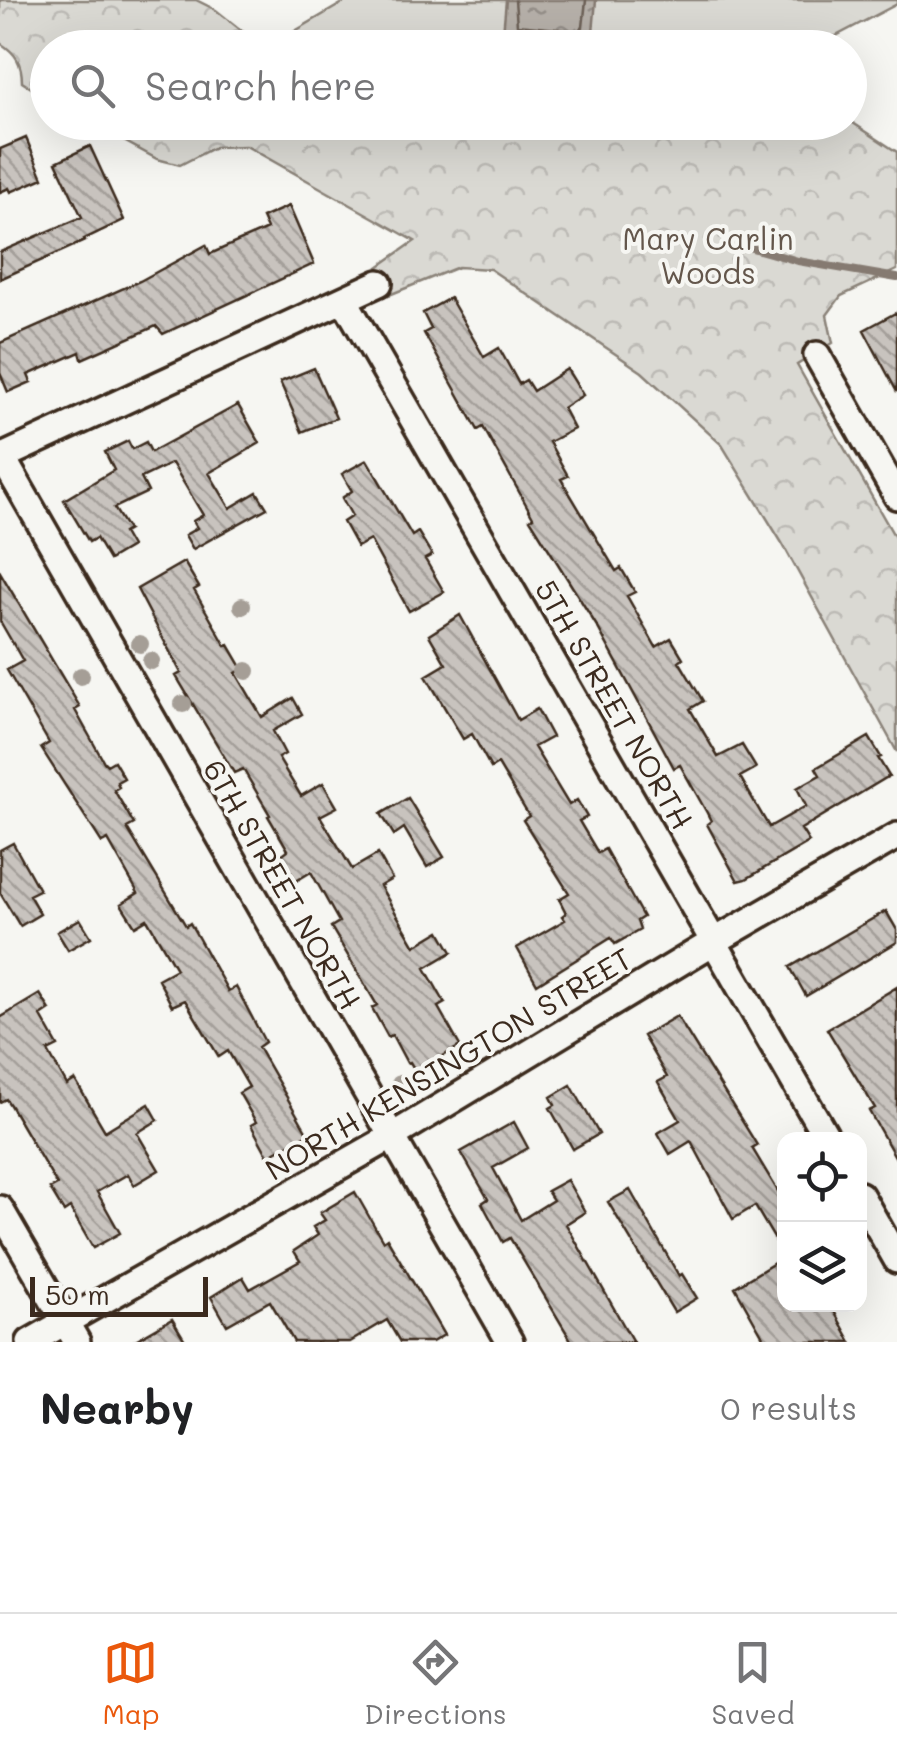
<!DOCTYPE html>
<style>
:root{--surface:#fff;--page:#f2f2f2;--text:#202124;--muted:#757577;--line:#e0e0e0;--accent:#ea580c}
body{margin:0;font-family:Mali,sans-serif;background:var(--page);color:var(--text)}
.controls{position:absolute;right:30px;bottom:30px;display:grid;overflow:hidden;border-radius:20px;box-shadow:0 10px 40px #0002}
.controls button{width:90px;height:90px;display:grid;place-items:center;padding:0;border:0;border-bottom:2px solid var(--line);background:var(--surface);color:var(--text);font:50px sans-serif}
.scale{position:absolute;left:30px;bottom:25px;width:178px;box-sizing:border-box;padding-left:10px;border:5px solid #3b2a1e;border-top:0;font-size:28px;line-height:35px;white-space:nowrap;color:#3b2a1e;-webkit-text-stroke:8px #f6f6f2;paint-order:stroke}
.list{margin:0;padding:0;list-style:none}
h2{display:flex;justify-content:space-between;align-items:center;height:130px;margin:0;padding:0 40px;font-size:42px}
h2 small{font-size:32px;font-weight:400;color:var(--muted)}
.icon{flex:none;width:55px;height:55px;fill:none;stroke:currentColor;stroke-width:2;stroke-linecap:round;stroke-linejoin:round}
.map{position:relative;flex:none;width:897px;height:1342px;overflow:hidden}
.search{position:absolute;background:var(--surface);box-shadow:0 10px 40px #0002;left:30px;right:30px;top:30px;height:110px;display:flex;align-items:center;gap:25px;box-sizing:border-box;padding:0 35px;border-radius:55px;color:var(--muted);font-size:38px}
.sheet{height:270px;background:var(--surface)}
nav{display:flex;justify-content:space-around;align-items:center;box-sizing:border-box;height:140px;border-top:2px solid var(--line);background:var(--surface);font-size:28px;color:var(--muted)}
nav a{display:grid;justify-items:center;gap:5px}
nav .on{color:var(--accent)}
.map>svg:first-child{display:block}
.forest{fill:url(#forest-crowns);stroke:#8a8278;stroke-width:2.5}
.pitch{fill:#dad9d3;stroke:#8a8278;stroke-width:2.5}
.water{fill:url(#water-ripples);stroke:#857a71;stroke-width:2.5}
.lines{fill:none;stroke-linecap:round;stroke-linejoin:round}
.shore{stroke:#6c6056;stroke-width:2.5}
.stream{stroke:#857a71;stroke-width:8}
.building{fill:url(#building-back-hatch);stroke:#3b2a1e;stroke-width:2.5}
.minor-casing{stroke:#3b2a1e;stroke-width:32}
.minor{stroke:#f6f6f2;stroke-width:25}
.tree{fill:#a59e96}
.labels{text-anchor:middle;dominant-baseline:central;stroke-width:8;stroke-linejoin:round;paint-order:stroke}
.park-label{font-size:30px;fill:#63564b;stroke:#f6f6f2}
.street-label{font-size:30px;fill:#3b2a1e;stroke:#f6f6f2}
</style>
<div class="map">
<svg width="897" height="1342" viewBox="0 0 897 1342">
<defs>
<pattern id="forest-crowns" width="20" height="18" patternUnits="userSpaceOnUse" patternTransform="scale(2.5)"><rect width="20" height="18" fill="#dad9d3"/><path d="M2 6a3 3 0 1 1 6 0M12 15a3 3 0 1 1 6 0" fill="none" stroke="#bcbab5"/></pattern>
<pattern id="water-ripples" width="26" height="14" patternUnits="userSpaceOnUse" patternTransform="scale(2.5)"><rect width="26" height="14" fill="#b6b0a9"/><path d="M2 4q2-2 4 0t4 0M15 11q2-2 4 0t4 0" fill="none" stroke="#958f89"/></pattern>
<pattern id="building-back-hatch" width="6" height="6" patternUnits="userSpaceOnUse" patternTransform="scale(2.5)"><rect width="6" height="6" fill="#c8c3be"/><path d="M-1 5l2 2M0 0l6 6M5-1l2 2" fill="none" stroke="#a49f9a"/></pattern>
</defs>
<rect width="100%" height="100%" fill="#f6f6f2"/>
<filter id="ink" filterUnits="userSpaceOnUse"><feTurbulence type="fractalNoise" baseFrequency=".01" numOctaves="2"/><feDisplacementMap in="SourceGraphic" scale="20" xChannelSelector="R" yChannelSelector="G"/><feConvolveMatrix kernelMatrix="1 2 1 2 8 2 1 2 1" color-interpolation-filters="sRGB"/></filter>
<g filter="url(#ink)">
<path class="forest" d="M 0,0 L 196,0 L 216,10 L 256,42 L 299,47 L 48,48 L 47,98 L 22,82 C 22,63 16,53 0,43 Z
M 850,121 L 897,152 L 897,270 L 841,296 L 827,315 L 833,343 L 797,365 L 897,541 L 897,752 L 782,543 L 722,445 L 642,372 L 490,269 L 458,267 L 389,295 L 378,267 L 415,241 L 246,146 L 215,147 L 180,165 L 157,159 L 91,123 L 626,122 L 663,128 L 671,122 Z"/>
<path class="pitch" d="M 348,0 L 897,0 L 897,4 L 815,47 L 291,48 L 273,44 Z"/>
<path class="water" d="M 506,0 L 596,0 L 592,43 L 503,34 Z"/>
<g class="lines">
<path class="shore" d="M 515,0 L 517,25 L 578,31 L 583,27 L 586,0"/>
<path class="stream" d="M 745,246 L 798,261 L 897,278"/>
</g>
<path class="building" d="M 26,138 L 43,178 L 11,192 L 9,188 L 0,192 L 0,149 Z
M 90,146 L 124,220 L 84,239 L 85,241 L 0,279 L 0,252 L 82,217 L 56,162 Z
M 289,206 L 314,264 L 163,334 L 156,326 L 82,359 L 80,352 L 28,375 L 31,382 L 8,392 L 0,373 L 0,343 L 140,281 L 206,245 L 210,254 L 267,229 L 262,218 Z
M 450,298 L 484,357 L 499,348 L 519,384 L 526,380 L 533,391 L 567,369 L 583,395 L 563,408 L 574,429 L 549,442 L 568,476 L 561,479 L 616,571 L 621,568 L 635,592 L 627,596 L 656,647 L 671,638 L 683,658 L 679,661 L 703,701 L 690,709 L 718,757 L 742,745 L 756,768 L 740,777 L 769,827 L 806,806 L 797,788 L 820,775 L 816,768 L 869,737 L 881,757 L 878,758 L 889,776 L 801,829 L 809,842 L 746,879 L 738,881 L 707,824 L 711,821 L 707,813 L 680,765 L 674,768 L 598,628 L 530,519 L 533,517 L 483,427 L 478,430 L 424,333 L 431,329 L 423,313 Z
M 897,312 L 897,392 L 864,330 Z
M 314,368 L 336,418 L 302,432 L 280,382 Z
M 238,405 L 260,443 L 209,473 L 230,508 L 257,492 L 267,508 L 193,549 L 185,535 L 197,528 L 193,521 L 203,515 L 172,463 L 141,478 L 148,492 L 114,508 L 128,530 L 123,533 L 131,547 L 109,560 L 96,538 L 89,542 L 64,500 L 114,470 L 105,452 L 128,441 L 132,449 L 146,442 L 151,452 Z
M 367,460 L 412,536 L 418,532 L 432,555 L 425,559 L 444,592 L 409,611 L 370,540 L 357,547 L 343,522 L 352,516 L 342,498 L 352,491 L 342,474 Z
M 184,562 L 199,587 L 194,590 L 226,646 L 229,645 L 243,669 L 236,673 L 262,717 L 293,698 L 302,714 L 273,731 L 285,754 L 278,758 L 301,796 L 323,783 L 337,807 L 320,816 L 352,869 L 378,854 L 392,879 L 380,886 L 415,946 L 440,931 L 452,952 L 425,968 L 445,1003 L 438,1007 L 460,1046 L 416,1072 L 410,1062 L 407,1063 L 392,1035 L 388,1037 L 372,1008 L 377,1005 L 331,927 L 339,922 L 311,872 L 296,881 L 281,855 L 288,850 L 268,816 L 270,815 L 243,769 L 234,773 L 176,676 L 181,673 L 137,589 Z
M 0,572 L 80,707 L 75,710 L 104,762 L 107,765 L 114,761 L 124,778 L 117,782 L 119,787 L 114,790 L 134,824 L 127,828 L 186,926 L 190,923 L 228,991 L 236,987 L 265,1042 L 258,1047 L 308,1134 L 268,1156 L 251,1125 L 256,1122 L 239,1093 L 249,1087 L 228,1051 L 219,1057 L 185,1000 L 172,1006 L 158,979 L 176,969 L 147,919 L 135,926 L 121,904 L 138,893 L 108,840 L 102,843 L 41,748 L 49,743 L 7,670 L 23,661 L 0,621 Z
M 460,615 L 518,720 L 537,709 L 552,737 L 534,747 L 569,805 L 577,800 L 587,817 L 579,821 L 598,853 L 605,849 L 643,917 L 637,921 L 640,930 L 615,944 L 611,938 L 537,984 L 517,948 L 565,920 L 562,916 L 566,913 L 559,899 L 569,893 L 523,820 L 529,816 L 498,764 L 491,768 L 472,734 L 463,739 L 426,676 L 446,664 L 429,635 Z
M 408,798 L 444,857 L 427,867 L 404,828 L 394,835 L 381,814 Z
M 13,843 L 39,890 L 29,895 L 40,914 L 20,926 L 0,893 L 0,850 Z
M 886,911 L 897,930 L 897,942 L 806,996 L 790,967 Z
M 80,919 L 91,937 L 68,950 L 57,932 Z
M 897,987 L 897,1160 L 869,1111 L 875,1108 L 827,1029 Z
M 40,994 L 50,1010 L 41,1016 L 58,1046 L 48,1051 L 67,1085 L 75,1080 L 105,1131 L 149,1104 L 158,1120 L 137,1133 L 159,1170 L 134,1185 L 128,1174 L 97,1192 L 120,1233 L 93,1248 L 70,1208 L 64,1212 L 50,1189 L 57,1185 L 10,1105 L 6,1099 L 0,1102 L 0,1018 Z
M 677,1016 L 757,1145 L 752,1148 L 784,1201 L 784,1255 L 755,1206 L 733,1219 L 691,1141 L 670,1154 L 658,1133 L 680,1120 L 658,1082 L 667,1077 L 643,1036 Z
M 571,1085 L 599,1134 L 573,1149 L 550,1108 L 555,1105 L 551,1097 Z
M 514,1122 L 528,1148 L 493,1168 L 521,1220 L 553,1200 L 547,1191 L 567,1180 L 585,1212 L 566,1224 L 633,1342 L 572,1342 L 510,1238 L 503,1242 L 482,1203 L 488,1199 L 461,1152 Z
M 630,1190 L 679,1276 L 682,1274 L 697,1298 L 674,1312 L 608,1202 Z
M 355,1192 L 383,1241 L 387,1238 L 444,1335 L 432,1342 L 400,1342 L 387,1320 L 350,1342 L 294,1342 L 270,1301 L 227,1325 L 211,1297 L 243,1277 L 250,1289 L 300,1261 L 294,1251 L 318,1235 L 313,1227 L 325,1220 L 320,1213 Z
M 784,1257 L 784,1304 L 830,1304 L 851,1342 L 766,1342 L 735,1287 Z
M 172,1319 L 186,1342 L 132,1342 Z"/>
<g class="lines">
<defs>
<path id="minor" d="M 345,301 L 828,1140
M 817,355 L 897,496
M 2,457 L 510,1342
M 0,458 L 379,283
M 860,1195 L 897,1260
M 0,1209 L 77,1342
M 30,1342 L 391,1137 L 715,941 L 897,836"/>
</defs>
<use href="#minor" class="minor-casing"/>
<use href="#minor" class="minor"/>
</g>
<g class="tree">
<circle cx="242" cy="606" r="9"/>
<circle cx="140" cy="644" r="9"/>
<circle cx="151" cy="661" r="9"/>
<circle cx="247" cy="671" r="9"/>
<circle cx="81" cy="676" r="9"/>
<circle cx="183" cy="704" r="9"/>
<circle cx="400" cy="1084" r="9"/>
</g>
</g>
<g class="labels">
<g class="park-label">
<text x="708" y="238">Mary Carlin<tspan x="708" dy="34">Woods</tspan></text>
</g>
<g class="street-label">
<text transform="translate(615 704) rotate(60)">5TH STREET NORTH</text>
<text transform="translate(283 884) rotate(60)">6TH STREET NORTH</text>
<text transform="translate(448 1063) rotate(-31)">NORTH KENSINGTON STREET</text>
</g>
</g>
</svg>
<div class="controls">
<button><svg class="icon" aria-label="locate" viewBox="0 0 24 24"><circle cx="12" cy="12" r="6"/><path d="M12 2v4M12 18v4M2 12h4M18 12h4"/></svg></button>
<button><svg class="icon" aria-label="layers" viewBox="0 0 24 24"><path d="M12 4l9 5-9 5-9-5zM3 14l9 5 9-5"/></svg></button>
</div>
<div class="scale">50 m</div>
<div class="search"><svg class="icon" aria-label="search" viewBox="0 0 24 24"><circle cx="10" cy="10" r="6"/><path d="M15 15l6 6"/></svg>Search here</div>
</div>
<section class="sheet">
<h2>Nearby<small>0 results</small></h2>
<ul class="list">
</ul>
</section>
<nav>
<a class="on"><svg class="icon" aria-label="map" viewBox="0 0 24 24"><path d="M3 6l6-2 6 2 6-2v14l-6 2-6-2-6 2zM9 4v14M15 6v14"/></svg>Map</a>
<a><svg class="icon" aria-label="directions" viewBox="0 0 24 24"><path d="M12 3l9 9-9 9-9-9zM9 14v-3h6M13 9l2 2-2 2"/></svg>Directions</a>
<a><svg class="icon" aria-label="saved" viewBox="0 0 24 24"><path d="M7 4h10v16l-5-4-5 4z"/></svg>Saved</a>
</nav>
